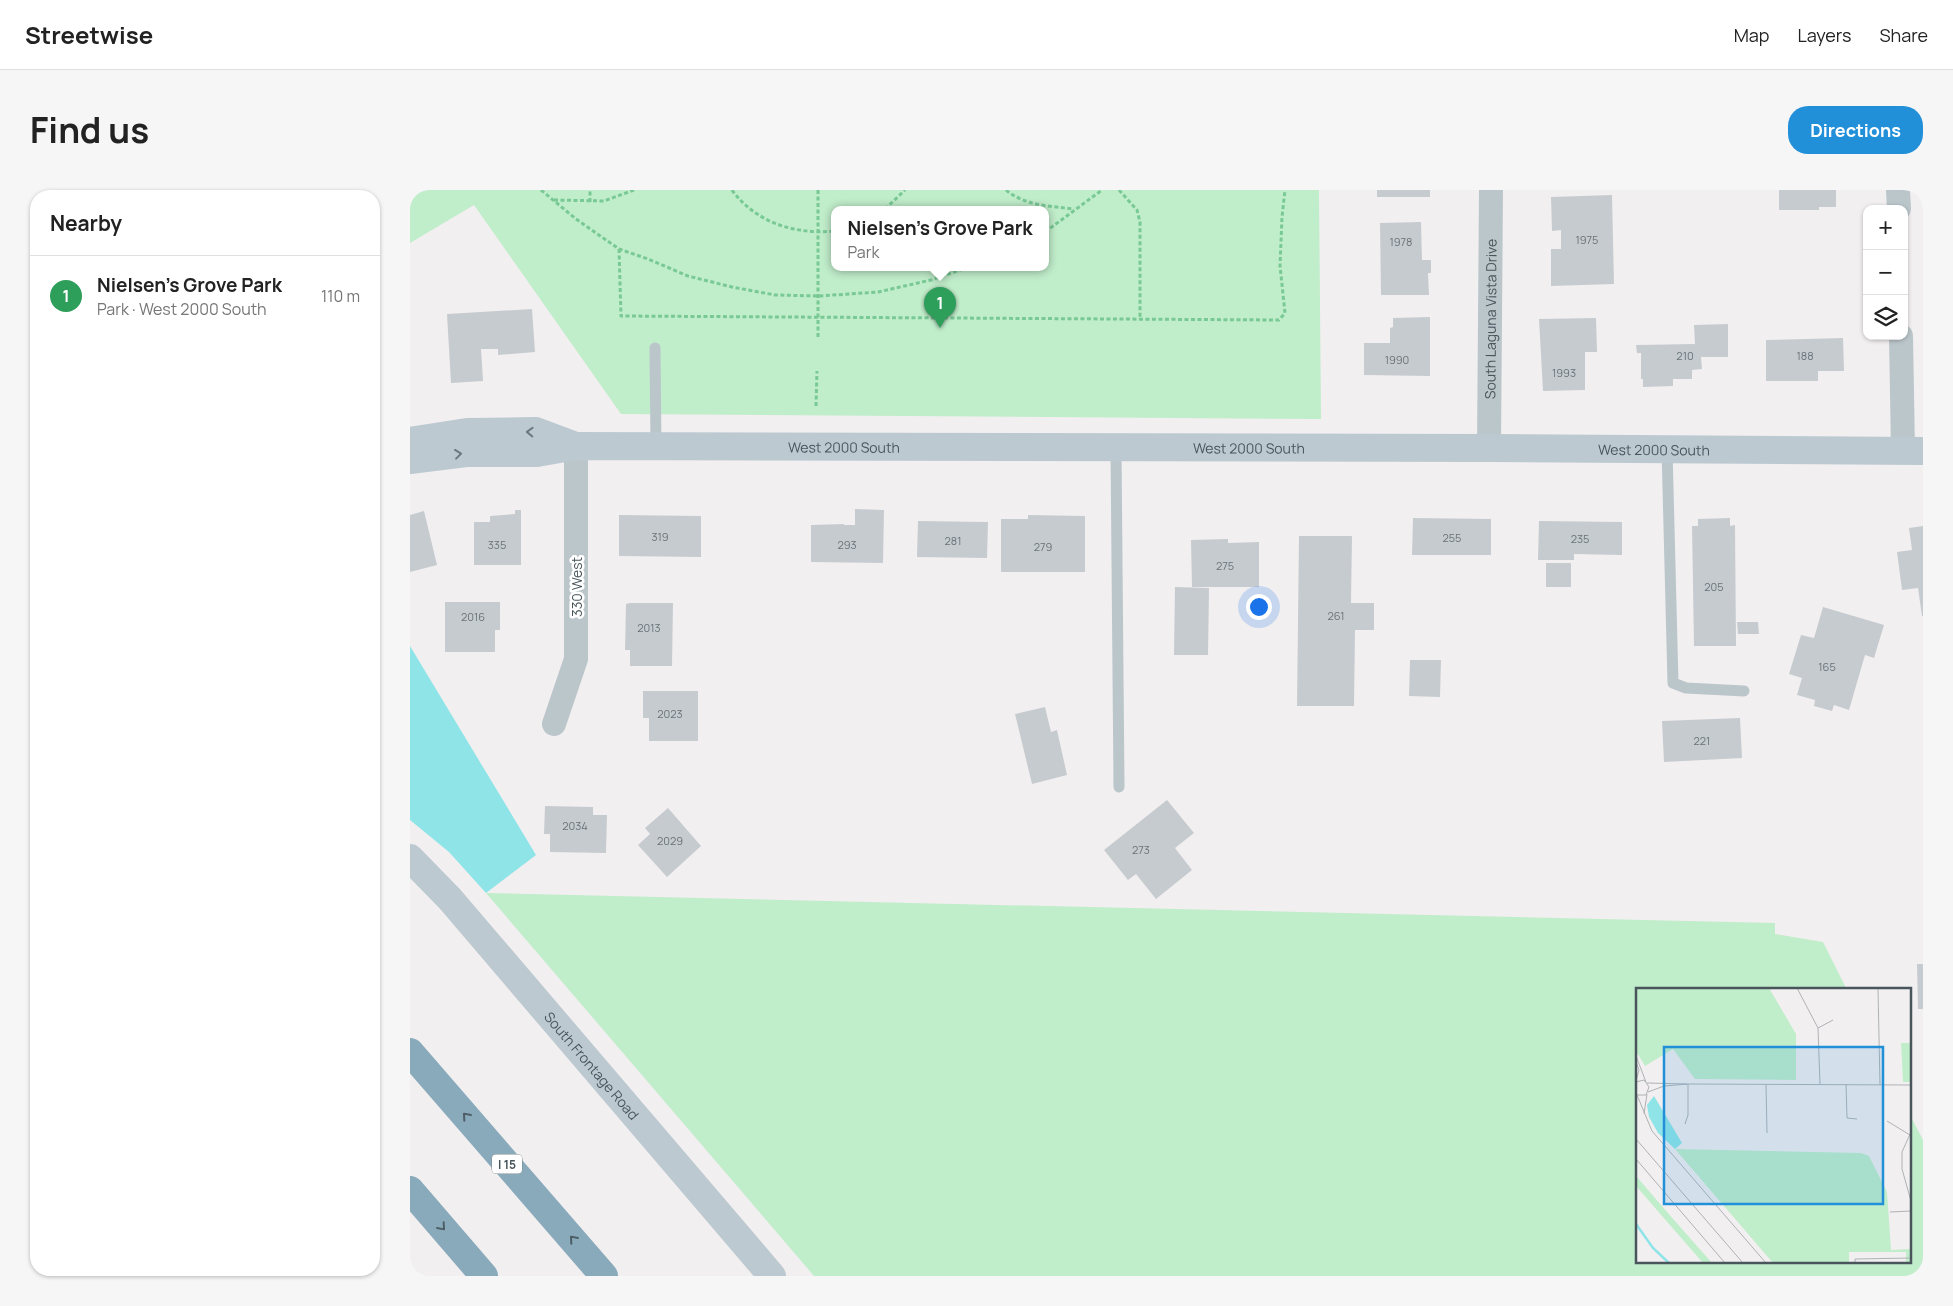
<!DOCTYPE html>
<meta charset="utf-8">
<style>
:root{--surface:#fff;--page:#f6f6f6;--text:#222;--muted:#767676;--line:#e0e0e0;--accent:#2290d9}
body{margin:0;font-family:Manrope,sans-serif;background:var(--page);color:var(--text)}
.controls{position:absolute;right:15px;top:15px;display:grid;overflow:hidden;border-radius:10px;box-shadow:0 1px 4px #0004}
.controls button{width:45px;height:45px;display:grid;place-items:center;padding:0;border:0;border-bottom:1px solid var(--line);background:var(--surface);color:var(--text);font:25px sans-serif}
.you{position:absolute;left:848px;top:416px;width:18px;height:18px;margin:-12px;border:4px solid #fff;border-radius:50%;background:#1a73e8;box-shadow:0 0 0 8px #1a73e833}
.badge{display:grid;place-items:center;width:32px;height:32px;border-radius:50%;background:var(--accent);color:#fff;font-size:16px;font-weight:700}
.pin{position:absolute;translate:-50% -41px;filter:drop-shadow(0 1px 2px #0008)}
.pin::after{content:'';position:absolute;top:26px;width:18px;height:15px;background:inherit;clip-path:polygon(0 0,100% 0,50% 100%)}
.popup{position:absolute;left:421px;top:16px;width:218px;height:65px;box-sizing:border-box;display:grid;place-content:center;border-radius:10px;background:var(--surface);filter:drop-shadow(0 1px 4px #0005);font-size:16px;white-space:nowrap;color:var(--muted)}
.popup b{font-size:19px;color:var(--text)}
.popup::after{content:'';position:absolute;left:50%;top:100%;margin-left:-10px;border:10px solid transparent;border-top-color:var(--surface)}
.list{margin:0;padding:0;list-style:none}
h2{display:flex;justify-content:space-between;align-items:center;height:65px;margin:0;padding:0 20px;font-size:21px}
h2 small{font-size:16px;font-weight:400;color:var(--muted)}
.list li{display:grid;grid-template-columns:32px 1fr auto;gap:15px;align-items:center;box-sizing:border-box;height:80px;padding:0 20px;border-top:1px solid var(--line)}
.list b{display:block;font-size:19px;white-space:nowrap}
.list p{margin:0;font-size:16px;white-space:nowrap;color:var(--muted)}
.list em{font-size:16px;font-style:normal;color:var(--muted)}
.icon{flex:none;width:28px;height:28px;fill:none;stroke:currentColor;stroke-width:2;stroke-linecap:round;stroke-linejoin:round}
.map{position:relative;flex:none;width:1513px;height:1086px;overflow:hidden;border-radius:20px}
header{display:flex;align-items:center;gap:30px;box-sizing:border-box;height:70px;padding:0 25px;background:var(--surface);border-bottom:1px solid var(--line)}
header strong{font-size:24px}
nav{display:flex;gap:28px;margin-inline-start:auto;font-size:18px}
.intro{display:flex;align-items:center;justify-content:space-between;box-sizing:border-box;height:120px;padding:0 30px}
h1{margin:0;font-size:35px}
.button{padding:12px 22px;border-radius:20px;background:var(--accent);color:#fff;font-size:18px;font-weight:700}
main{display:flex;gap:30px;padding:0 30px}
aside{flex:1;background:var(--surface);border-radius:20px;box-shadow:0 1px 4px #0004}
.map>svg:first-child{display:block}
.green{fill:#c0edca;fill-rule:evenodd}
.water{fill:#8fe4e8}
.building{fill:#c6cbcf}
.lines{fill:none;stroke-linecap:round;stroke-linejoin:round}
.path{stroke:#79c995;stroke-width:3;stroke-dasharray:4 2.5;stroke-linecap:butt}
.lane{stroke:#bbc6cb;stroke-width:11}
.street{stroke:#bbc6cb;stroke-width:24}
.secondary{stroke:#bcc9d0;stroke-width:28}
.highway{stroke:#89aabb;stroke-width:28}
.oneway{stroke:#6b787f}
.oneway2{stroke:#4e5e66}
.labels{text-anchor:middle;dominant-baseline:central;stroke-width:5;stroke-linejoin:round;paint-order:stroke}
.number-label{font-size:11px;fill:#687379}
.shield{fill:#fff;stroke:#7f898d;stroke-width:1}
.shield-label{font-size:12px;font-weight:bold;fill:#48565c}
.street-label{font-size:14px;fill:#48565c;stroke:#fff}
.inset-river{fill:none;stroke:#8fe4e8;stroke-width:2.5}
.inset-road{fill:none;stroke:#aeb2b5;stroke-width:1}
.view{fill:#2290d9;fill-opacity:0.15;stroke:#2290d9;stroke-width:2.5}
.inset-edge{fill:none;stroke:#48565c;stroke-width:2.5}
</style>
<header>
<strong>Streetwise</strong>
<nav><a>Map</a><a>Layers</a><a>Share</a></nav>
</header>
<div class="intro"><h1>Find us</h1><a class="button">Directions</a></div>
<main>
<aside>
<h2>Nearby<small></small></h2>
<ul class="list">
<li><span class="badge" style="background:#2e9e5b">1</span><div><b>Nielsen's Grove Park</b><p>Park · West 2000 South</p></div><em>110 m</em></li>
</ul>
</aside>
<div class="map">
<svg width="1513" height="1086" viewBox="0 0 1513 1086">
<rect width="100%" height="100%" fill="#f2eff0"/>
<path class="green" d="M 0,0 L 909,0 L 911,229 L 211,224 L 64,15 L 0,53 ZM 425,19 L 635,19 L 635,77 L 425,77 Z
M 76,703 L 1365,733 L 1365,744 L 1413,752 L 1437,800 L 1227,800 L 1227,1072 L 1499,1072 L 1499,923 L 1513,950 L 1513,1086 L 404,1086 Z"/>
<path class="water" d="M 0,456 L 126,665 L 76,703 L 39,662 L 0,630 Z"/>
<path class="building" d="M 967,0 L 1020,0 L 1020,7 L 967,7 Z
M 1369,0 L 1426,0 L 1426,17 L 1409,17 L 1409,20 L 1369,20 Z
M 1202,5 L 1204,94 L 1141,96 L 1141,59 L 1151,59 L 1151,40 L 1142,41 L 1141,7 Z
M 1011,32 L 1012,70 L 1021,70 L 1021,83 L 1018,83 L 1019,105 L 971,105 L 970,33 Z
M 122,119 L 125,162 L 88,165 L 88,159 L 71,159 L 73,191 L 41,193 L 37,124 Z
M 1020,127 L 1020,186 L 954,185 L 954,153 L 980,153 L 980,138 L 983,137 L 983,128 Z
M 1186,128 L 1187,162 L 1175,162 L 1175,200 L 1133,201 L 1129,129 Z
M 1318,134 L 1318,167 L 1291,167 L 1292,179 L 1282,180 L 1282,189 L 1263,189 L 1263,196 L 1233,197 L 1233,189 L 1231,189 L 1231,163 L 1227,163 L 1226,155 L 1285,154 L 1284,135 Z
M 1433,148 L 1434,181 L 1408,181 L 1408,191 L 1356,191 L 1356,150 Z
M 445,319 L 474,320 L 473,373 L 401,372 L 401,335 L 434,334 L 434,335 L 445,335 Z
M 105,320 L 111,320 L 111,375 L 64,375 L 64,332 L 80,332 L 80,326 L 105,324 Z
M 14,321 L 27,375 L 0,382 L 0,325 Z
M 209,325 L 291,326 L 291,367 L 209,366 Z
M 618,325 L 675,326 L 675,382 L 591,382 L 591,329 L 618,329 Z
M 1003,328 L 1081,329 L 1081,365 L 1002,365 Z
M 1320,328 L 1320,336 L 1325,335 L 1326,456 L 1284,456 L 1282,336 L 1288,336 L 1288,329 Z
M 508,331 L 578,332 L 577,368 L 507,367 Z
M 1129,331 L 1212,332 L 1212,365 L 1164,364 L 1164,370 L 1128,370 Z
M 1513,336 L 1513,426 L 1512,426 L 1508,398 L 1492,400 L 1487,362 L 1502,360 L 1499,338 Z
M 889,346 L 942,346 L 941,413 L 964,413 L 964,440 L 945,440 L 944,516 L 887,516 Z
M 818,349 L 818,353 L 849,352 L 849,397 L 782,397 L 781,350 Z
M 1136,373 L 1161,373 L 1161,397 L 1136,397 Z
M 765,397 L 799,398 L 798,465 L 764,465 Z
M 35,412 L 90,412 L 90,440 L 85,440 L 85,462 L 35,462 Z
M 220,413 L 263,413 L 262,476 L 220,476 L 220,460 L 215,460 L 216,414 Z
M 1413,417 L 1474,435 L 1464,468 L 1455,465 L 1439,520 L 1424,515 L 1422,521 L 1404,516 L 1405,510 L 1387,505 L 1392,488 L 1379,484 L 1391,445 L 1404,448 Z
M 1327,432 L 1348,432 L 1349,444 L 1328,444 Z
M 1000,470 L 1031,470 L 1030,507 L 999,506 Z
M 233,501 L 288,501 L 288,551 L 239,551 L 239,528 L 233,528 Z
M 635,517 L 641,542 L 647,540 L 657,585 L 622,594 L 605,524 Z
M 1330,528 L 1332,568 L 1254,572 L 1252,531 Z
M 757,610 L 784,643 L 765,658 L 782,680 L 746,709 L 726,684 L 718,690 L 694,660 Z
M 135,616 L 183,617 L 183,625 L 197,625 L 196,663 L 140,662 L 140,644 L 134,644 Z
M 258,618 L 291,656 L 257,687 L 228,655 L 240,644 L 235,638 Z
M 1507,774 L 1513,774 L 1513,819 L 1508,819 Z"/>
<g class="lines">
<path class="path" d="M 131,0 L 166,29 L 209,59 L 238,69 L 278,86 L 322,97 L 365,105 L 409,106 L 468,102 L 521,90 L 559,77
M 322,0 C 346,33 386,45 425,41
M 408,0 L 408,147
M 596,0 C 615,16 640,16 664,19
M 709,0 L 727,20 L 730,32 L 730,129
M 144,10 L 194,11 L 224,0
M 180,12 L 180,0
M 475,19 L 495,0
M 635,42 L 692,0
M 209,59 L 211,126 L 869,130 L 875,123 L 870,76 L 872,27 L 875,0
M 406,216 L 407,181"/>
<path class="lane" d="M 245,158 L 246,257
M 706,258 L 709,597
M 1257,259 L 1263,493 L 1276,498 L 1334,501"/>
<g class="street">
<path d="M 1488,0 L 1489,19"/>
<path d="M 1491,146 L 1493,261"/>
<path id="s1" d="M 1079,258 L 1081,0"/>
<path d="M 144,534 L 166,469 L 166,256"/>
</g>
<g class="secondary">
<path d="M 0,251 L 57,242 L 126,241 L 166,256"/>
<path id="s2" d="M 0,270 L 56,263 L 127,263 L 166,256 L 1079,258 L 1513,261"/>
<path id="s3" d="M 0,668 L 40,709 L 362,1086"/>
</g>
<path class="highway" d="M 0,862 L 194,1086
M 0,1000 L 74,1086"/>
</g>
<defs><path id="oneway-chevron" d="M-2-3.5L2.5 0L-2 3.5" fill="none" stroke-width="1.6" stroke-linecap="round" stroke-linejoin="round" transform="scale(1.25)"/></defs>
<g class="oneway">
<use href="#oneway-chevron" transform="translate(120 242) rotate(-178)"/>
<use href="#oneway-chevron" transform="translate(48 264) rotate(-7)"/>
</g>
<g class="oneway2">
<use href="#oneway-chevron" transform="translate(56 926) rotate(-131)"/>
<use href="#oneway-chevron" transform="translate(32 1037) rotate(49)"/>
<use href="#oneway-chevron" transform="translate(163 1049) rotate(-131)"/>
</g>
<g class="labels">
<g class="number-label">
<text x="1177" y="49">1975</text>
<text x="991" y="51">1978</text>
<text x="1275" y="165">210</text>
<text x="1395" y="165">188</text>
<text x="987" y="169">1990</text>
<text x="1154" y="182">1993</text>
<text x="250" y="346">319</text>
<text x="1042" y="347">255</text>
<text x="1170" y="348">235</text>
<text x="543" y="350">281</text>
<text x="87" y="354">335</text>
<text x="437" y="354">293</text>
<text x="633" y="356">279</text>
<text x="815" y="375">275</text>
<text x="1304" y="396">205</text>
<text x="926" y="425">261</text>
<text x="63" y="426">2016</text>
<text x="239" y="437">2013</text>
<text x="1417" y="476">165</text>
<text x="260" y="523">2023</text>
<text x="1292" y="550">221</text>
<text x="165" y="635">2034</text>
<text x="260" y="650">2029</text>
<text x="731" y="659">273</text>
</g>
<rect class="shield" x="82" y="964.5" width="30" height="19" rx="4"/>
<g class="shield-label">
<text x="97" y="974">I 15</text>
</g>
<g class="street-label">
<text stroke="none"><textPath href="#s1" startOffset="129">South Laguna Vista Drive</textPath></text>
<text stroke="none"><textPath href="#s2" startOffset="435">West 2000 South</textPath></text>
<text stroke="none"><textPath href="#s2" startOffset="840">West 2000 South</textPath></text>
<text stroke="none"><textPath href="#s2" startOffset="1245">West 2000 South</textPath></text>
<text transform="translate(166 397) rotate(-90)">330 West</text>
<text stroke="none"><textPath href="#s3" startOffset="276">South Frontage Road</textPath></text>
</g>
</g>
<g transform="translate(1226 798)">
<rect width="275" height="275" fill="#f2eff0"/>
<path d="M 0,0 L 133,0 L 160,46 L 160,92 L 59,91 L 37,61 L 9,78 L 0,63 ZM 265,55 L 275,55 L 275,94 L 267,94 ZM 39,161 L 225,165 L 233,168 L 251,204 L 255,262 L 275,261 L 275,275 L 234,275 L 270,274 L 270,264 L 213,264 L 213,275 L 137,275 ZM 0,188 L 38,232 L 76,275 L 67,275 L 0,198 Z" fill="#c0edca"/>
<path d="M 18,108 L 46,155 L 39,161 L 22,145 L 13,129 L 11,117 Z" fill="#8fe4e8"/>
<path class="inset-river" d="M 0,236 L 17,260 L 33,275"/>
<path class="inset-road" d="M 161,0 L 182,40 L 184,96M 242,0 L 244,97M 182,40 L 197,32M 0,68 L 10,94M 0,74 L 3,82 L 0,93M 0,94 L 8,92 L 13,99 L 10,107 L 0,107M 11,95 L 51,96M 130,96 L 131,145M 210,96 L 211,130 L 221,131M 12,104 L 28,98 L 52,96 L 275,97M 1,107 L 16,143 L 130,275M 8,126 L 11,106M 251,133 L 274,147M 49,136 L 52,127 L 52,96M 275,144 L 266,164 L 266,181 L 275,213M 0,151 L 107,275M 0,171 L 89,275M 254,224 L 275,223M 219,275 L 219,271 L 275,270"/>
<path class="view" d="M 28,59 L 247,59 L 247,216 L 28,216 Z"/>
<rect width="275" height="275" class="inset-edge"/>
</g>
</svg>
<div class="controls">
<button>+</button>
<button>−</button>
<button><svg class="icon" aria-label="layers" viewBox="0 0 24 24"><path d="M12 4l9 5-9 5-9-5zM3 14l9 5 9-5"/></svg></button>
</div>
<div class="you"></div>
<div class="pin badge" style="left:530px;top:138px;background:#2e9e5b">1</div>
<div class="popup"><b>Nielsen's Grove Park</b>Park</div>
</div>
</main>
